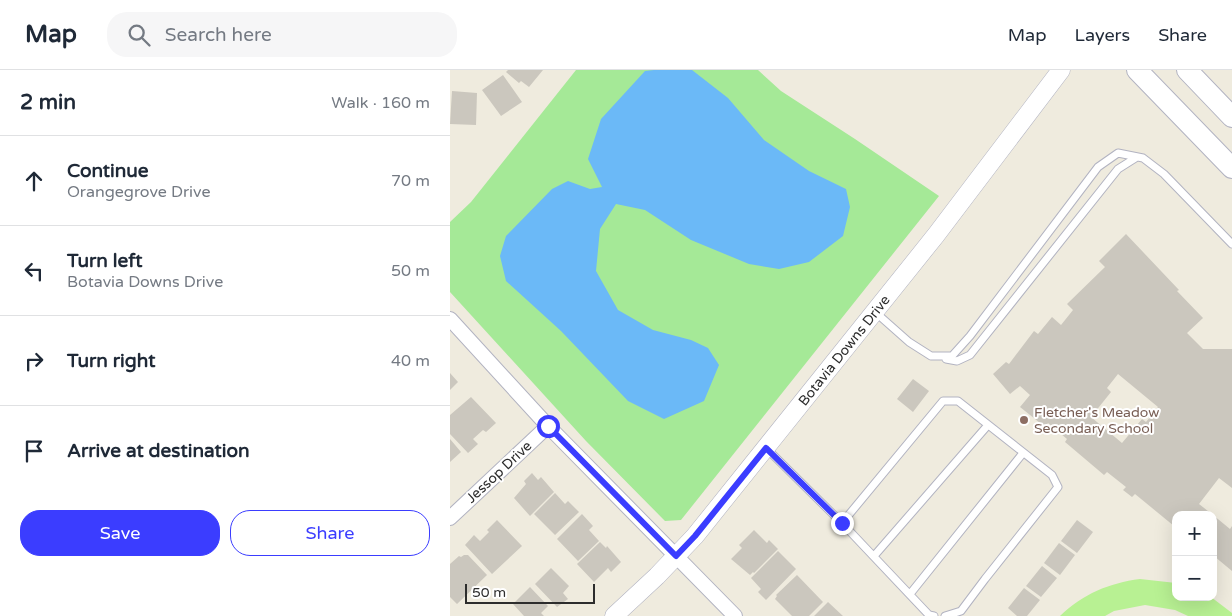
<!DOCTYPE html>
<meta charset="utf-8">
<style>
:root{--surface:#fff;--page:#f6f6f7;--text:#1f2937;--muted:#747a83;--line:#e0e1e3;--accent:#3b3dff}
body{margin:0;font-family:"Varela Round",sans-serif;background:var(--page);color:var(--text)}
.controls{position:absolute;right:15px;bottom:15px;display:grid;overflow:hidden;border-radius:10px;box-shadow:0 5px 20px #0002}
.controls button{width:45px;height:45px;display:grid;place-items:center;padding:0;border:0;border-bottom:1px solid var(--line);background:var(--surface);color:var(--text);font:25px sans-serif}
.scale{position:absolute;left:15px;bottom:12px;width:130px;box-sizing:border-box;padding-left:5px;border:2px solid #2d2d2d;border-top:0;font-size:14px;line-height:18px;white-space:nowrap;color:#2d2d2d;-webkit-text-stroke:4px #fff;paint-order:stroke}
.stop{position:absolute;width:15px;height:15px;margin:-11px;border:4px solid #3b3dff;border-radius:50%;background:#fff}
.stop.end{background:#3b3dff;border-color:#fff;box-shadow:0 1px 5px #0008}
.list{margin:0;padding:0;list-style:none}
h2{display:flex;justify-content:space-between;align-items:center;height:65px;margin:0;padding:0 20px;font-size:21px}
h2 small{font-size:16px;font-weight:400;color:var(--muted)}
.list li{display:grid;grid-template-columns:32px 1fr auto;gap:15px;align-items:center;box-sizing:border-box;height:90px;padding:0 20px;border-top:1px solid var(--line)}
.list b{display:block;font-size:19px;white-space:nowrap}
.list p{margin:0;font-size:16px;white-space:nowrap;color:var(--muted)}
.list em{font-size:16px;font-style:normal;color:var(--muted)}
.actions{display:flex;gap:10px;padding:15px 20px}
.actions a{flex:1;padding:11px 0;border:1px solid var(--accent);border-radius:20px;text-align:center;font-size:18px;color:var(--accent)}
.actions .main{background:var(--accent);color:#fff}
.icon{flex:none;width:28px;height:28px;fill:none;stroke:currentColor;stroke-width:2;stroke-linecap:round;stroke-linejoin:round}
.map{position:relative;flex:none;width:782px;height:546px;overflow:hidden}
header{display:flex;align-items:center;gap:30px;box-sizing:border-box;height:70px;padding:0 25px;background:var(--surface);border-bottom:1px solid var(--line)}
header strong{font-size:24px}
nav{display:flex;gap:28px;margin-inline-start:auto;font-size:18px}
.search{width:350px;height:45px;background:var(--page);display:flex;align-items:center;gap:12px;box-sizing:border-box;padding:0 18px;border-radius:20px;color:var(--muted);font-size:19px}
main{display:flex}
aside{flex:1;background:var(--surface)}
.map>svg:first-child{display:block}
.green{fill:#a5e997}
.pitch{fill:#b8f193}
.water{fill:#6bb9f7}
.building{fill:#cbc7be;fill-rule:evenodd}
.lines{fill:none;stroke-linecap:round;stroke-linejoin:round}
.service-casing{stroke:#b2b3c1;stroke-width:9}
.minor-casing{stroke:#b2b3c1;stroke-width:16}
.tertiary-casing{stroke:#b2b3c1;stroke-width:19}
.secondary-casing{stroke:#b2b3c1;stroke-width:22}
.service{stroke:#fff;stroke-width:7}
.minor{stroke:#fff;stroke-width:14}
.tertiary{stroke:#fff;stroke-width:18}
.secondary{stroke:#fff;stroke-width:20}
.route{stroke:#3b3dff;stroke-width:6}
.education-dot{fill:#8d6e63;stroke:#fff;stroke-width:2}
.labels{text-anchor:middle;dominant-baseline:central;stroke-width:4;stroke-linejoin:round;paint-order:stroke}
.street-label{font-size:14px;fill:#2d2d2d;stroke:#fff}
.education-label{font-size:14px;fill:#785e54;stroke:#fff;text-anchor:start}
</style>
<header>
<strong>Map</strong>
<div class="search"><svg class="icon" aria-label="search" viewBox="0 0 24 24"><circle cx="10" cy="10" r="6"/><path d="M15 15l6 6"/></svg>Search here</div>
<nav><a>Map</a><a>Layers</a><a>Share</a></nav>
</header>
<main>
<aside>
<h2>2 min<small>Walk · 160 m</small></h2>
<ul class="list">
<li><svg class="icon" aria-label="ahead" viewBox="0 0 24 24"><path d="M12 20V5M6 11l6-6 6 6"/></svg><div><b>Continue</b><p>Orangegrove Drive</p></div><em>70 m</em></li>
<li><svg class="icon" aria-label="left" viewBox="0 0 24 24"><path d="M17 20v-9H6M10 6l-5 5 5 5"/></svg><div><b>Turn left</b><p>Botavia Downs Drive</p></div><em>50 m</em></li>
<li><svg class="icon" aria-label="right" viewBox="0 0 24 24"><path d="M7 20v-9h11M14 6l5 5-5 5"/></svg><div><b>Turn right</b></div><em>40 m</em></li>
<li><svg class="icon" aria-label="arrive" viewBox="0 0 24 24"><path d="M6 21V4h12l-3 4 3 4H6"/></svg><div><b>Arrive at destination</b></div></li>
</ul>
<div class="actions"><a class="main">Save</a><a>Share</a></div>
</aside>
<div class="map">
<svg width="782" height="546" viewBox="0 0 782 546">
<rect width="100%" height="100%" fill="#efebde"/>
<path class="green" d="M 126,0 L 308,0 L 331,21 L 405,69 L 489,126 L 231,450 L 215,451 L 136,371 L 0,222 L 0,152 L 21,132 Z"/>
<path class="pitch" d="M 690,509 L 726,513 L 726,527 L 761,527 L 782,543 L 782,546 L 738,546 L 725,540 L 695,535 L 664,541 L 655,546 L 610,546 C 633,524 659,513 690,509 Z"/>
<path class="water" d="M 204,0 L 242,0 L 278,28 L 314,70 L 359,101 L 396,119 L 400,137 L 393,166 L 359,192 L 329,199 L 299,194 L 241,170 L 195,140 L 166,134 L 150,159 L 146,201 L 168,240 L 203,260 L 241,270 L 258,278 L 269,295 L 254,331 L 214,349 L 178,331 L 111,261 L 56,211 L 50,186 L 56,166 L 102,119 L 118,111 L 140,119 L 152,117 L 138,89 L 151,49 L 195,1 Z"/>
<path class="building" d="M 58,0 L 93,0 L 79,17 L 71,11 L 69,13 L 56,2 Z
M 53,5 L 72,32 L 51,46 L 32,20 Z
M 2,21 L 27,23 L 26,55 L 0,54 Z
M 676,164 L 729,220 L 727,221 L 753,248 L 737,263 L 753,279 L 782,279 L 782,418 L 769,408 L 749,434 L 763,445 L 726,445 L 726,462 L 722,459 L 724,456 L 685,424 L 682,427 L 673,420 L 676,417 L 657,402 L 654,405 L 615,372 L 617,369 L 598,353 L 595,357 L 570,337 L 580,325 L 570,316 L 560,324 L 543,304 L 556,292 L 559,294 L 584,261 L 588,264 L 602,247 L 611,255 L 623,240 L 617,234 L 655,197 L 649,191 ZM 668,304 L 708,337 L 696,352 L 692,349 L 672,373 L 641,347 L 661,322 L 657,318 Z
M 0,303 L 8,312 L 0,320 Z
M 463,309 L 479,321 L 463,342 L 447,329 Z
M 21,327 L 46,353 L 36,362 L 33,360 L 23,369 L 28,374 L 18,383 L 0,364 L 0,345 Z
M 0,369 L 11,382 L 0,392 Z
M 82,403 L 88,410 L 91,407 L 104,422 L 80,446 L 64,428 L 76,414 L 74,411 Z
M 105,423 L 115,434 L 118,431 L 129,442 L 105,465 L 84,444 Z
M 132,444 L 143,456 L 139,460 L 149,471 L 128,491 L 107,469 Z
M 763,445 L 780,459 L 782,456 L 782,501 L 764,486 L 763,487 Z
M 47,450 L 72,476 L 42,504 L 15,475 L 24,465 L 30,471 L 39,462 L 37,460 Z
M 627,450 L 643,462 L 627,483 L 611,471 Z
M 304,460 L 317,473 L 319,470 L 328,479 L 304,503 L 303,502 L 300,505 L 281,489 L 292,478 L 289,475 Z
M 150,472 L 156,478 L 157,476 L 171,492 L 161,502 L 158,498 L 144,512 L 127,494 Z
M 609,473 L 625,485 L 610,505 L 594,493 Z
M 328,481 L 346,499 L 316,530 L 308,522 L 311,519 L 301,508 Z
M 14,485 L 18,485 L 37,505 L 7,534 L 0,527 L 0,494 L 9,486 L 11,487 Z
M 592,496 L 607,508 L 591,527 L 576,516 Z
M 101,498 L 119,516 L 113,523 L 118,529 L 107,537 L 85,514 Z
M 347,505 L 373,532 L 359,546 L 342,546 L 325,529 L 327,526 L 326,525 Z
M 80,517 L 98,536 L 91,543 L 94,546 L 74,546 L 63,534 Z
M 574,518 L 590,530 L 577,546 L 567,546 L 558,538 Z
M 378,532 L 393,546 L 364,546 Z"/>
<g class="lines">
<defs>
<path id="service" d="M 424,241 L 459,272 L 481,286 L 502,286 L 520,266 L 648,97 L 668,83 L 693,88 L 714,104 L 782,174
M 496,289 L 507,291 L 520,285 L 668,99 L 687,87
M 316,378 L 392,453 L 479,545 L 484,546
M 392,453 L 493,331 L 508,331 L 602,405 L 608,417 L 535,509 L 511,541 L 495,546
M 424,486 L 538,355
M 460,524 L 573,383"/>
<path id="minor" d="M 0,249 L 98,356 L 285,546
M 0,448 L 98,356"/>
<g id="tertiary">
<path id="s1" d="M 164,546 L 207,506 L 245,466 L 486,165 L 611,0"/>
</g>
<path id="secondary" d="M 687,0 L 782,98
M 737,0 L 782,47"/>
</defs>
<use href="#service" class="service-casing"/>
<use href="#minor" class="minor-casing"/>
<use href="#tertiary" class="tertiary-casing"/>
<use href="#secondary" class="secondary-casing"/>
<use href="#service" class="service"/>
<use href="#minor" class="minor"/>
<use href="#tertiary" class="tertiary"/>
<use href="#secondary" class="secondary"/>
</g>
<g class="lines">
<path class="route" d="M 98,356 L 226,486 L 245,466 L 316,378 L 392,453"/>
</g>
<circle class="education-dot" cx="574" cy="350" r="5"/>
<g class="labels">
<g class="street-label">
<text stroke="none"><textPath href="#s1" startOffset="352">Botavia Downs Drive</textPath></text>
<text transform="translate(49 402) rotate(-43)">Jessop Drive</text>
</g>
<g class="education-label">
<text x="584" y="342">Fletcher's Meadow<tspan x="584" dy="16">Secondary School</tspan></text>
</g>
</g>
</svg>
<div class="controls">
<button>+</button>
<button>−</button>
</div>
<div class="scale">50 m</div>
<div class="stop" style="left:98px;top:356px"></div>
<div class="stop end" style="left:392px;top:453px"></div>
</div>
</main>
